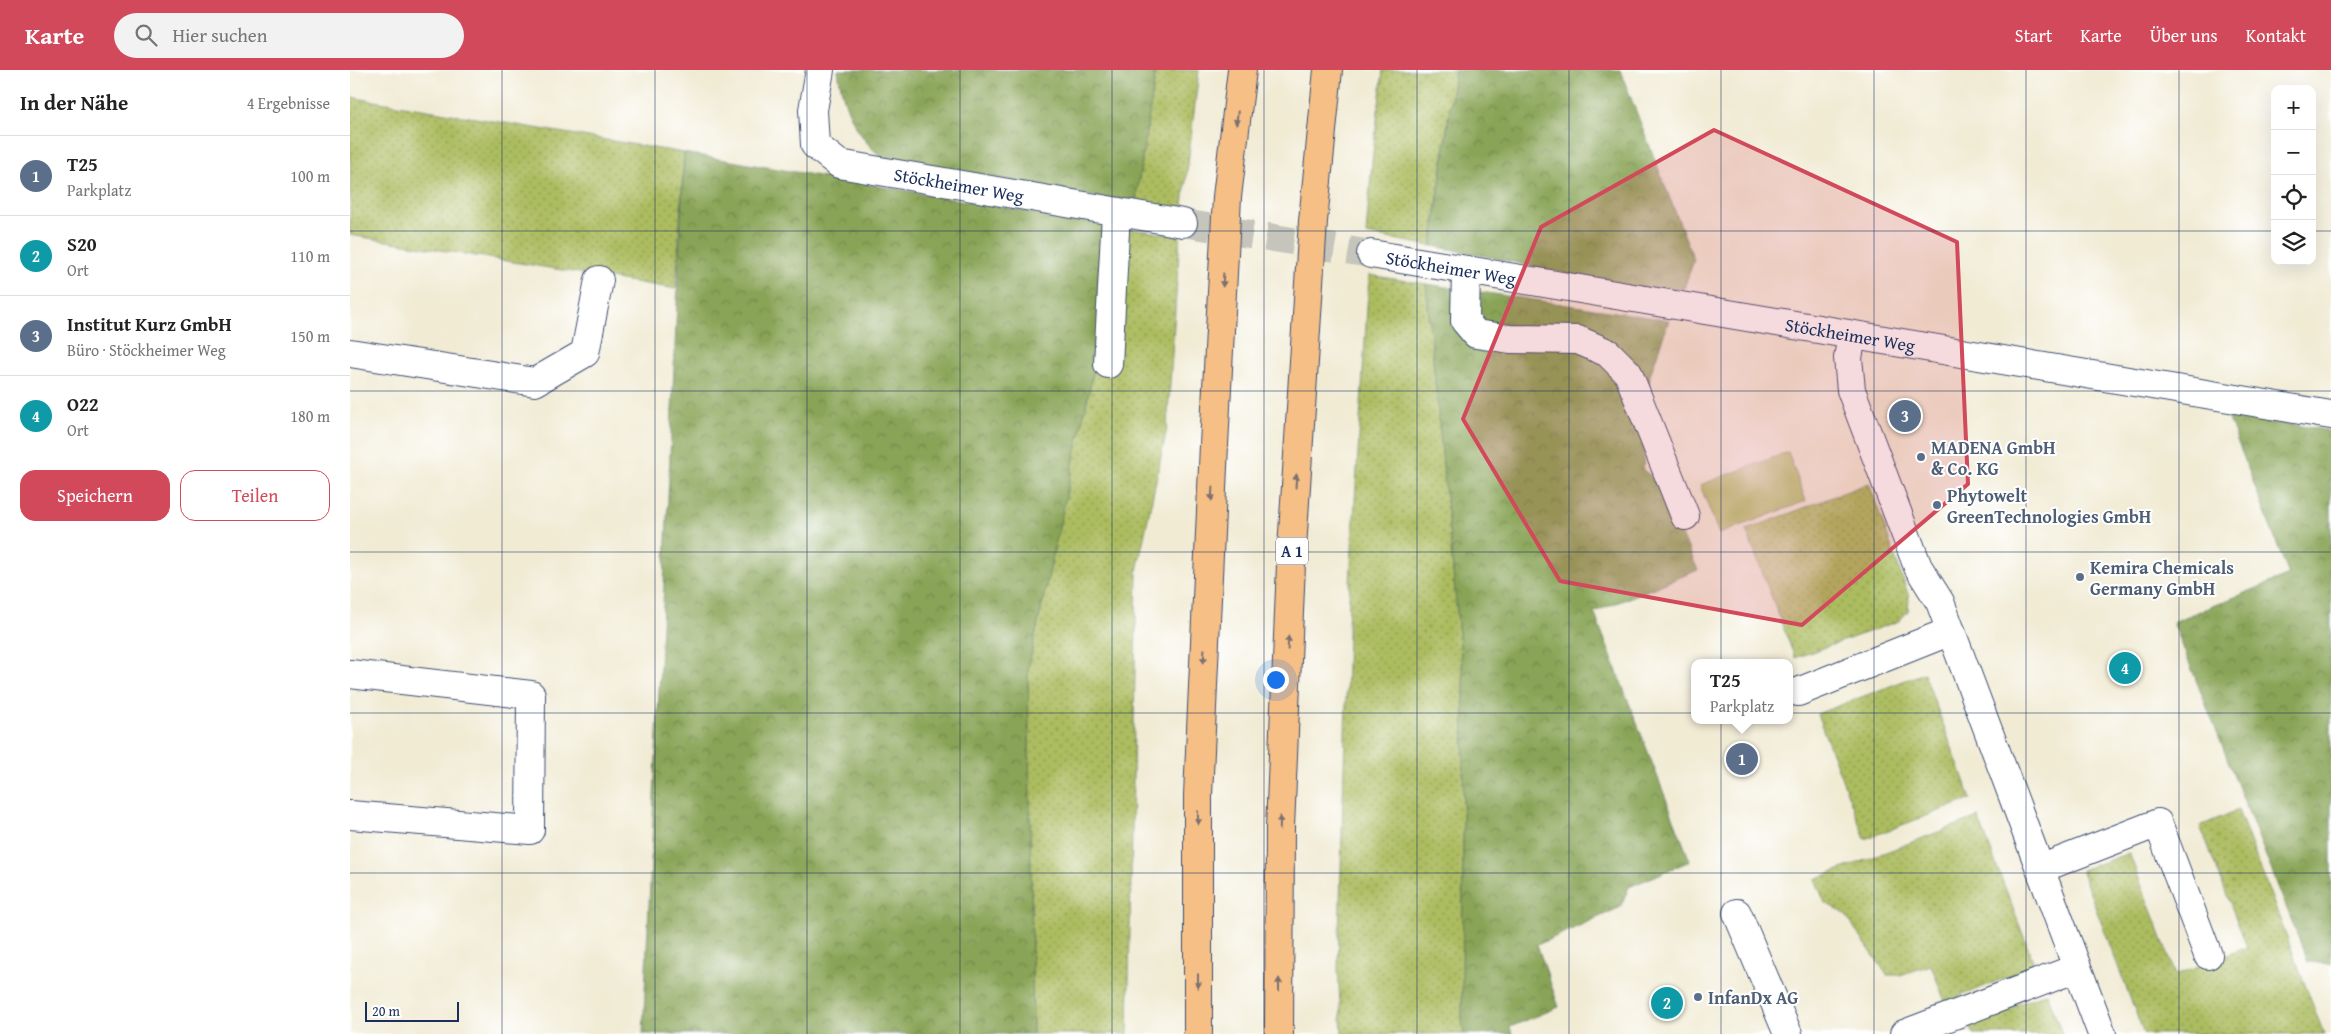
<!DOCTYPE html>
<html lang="de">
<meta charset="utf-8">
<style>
:root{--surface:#fff;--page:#f2f2f2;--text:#222;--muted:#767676;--line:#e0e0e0;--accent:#d1495b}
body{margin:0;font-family:"Gentium Book Plus",serif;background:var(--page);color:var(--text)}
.controls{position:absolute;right:15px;top:15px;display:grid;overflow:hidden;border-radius:10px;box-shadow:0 5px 20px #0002}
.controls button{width:45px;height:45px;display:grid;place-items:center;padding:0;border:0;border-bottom:1px solid var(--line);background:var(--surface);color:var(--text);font:25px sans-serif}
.scale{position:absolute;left:15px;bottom:12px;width:94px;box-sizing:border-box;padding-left:5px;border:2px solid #1b2f5e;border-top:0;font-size:14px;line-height:18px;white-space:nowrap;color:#1b2f5e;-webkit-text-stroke:4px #fff;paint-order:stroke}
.you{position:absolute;left:925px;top:609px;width:18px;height:18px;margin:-12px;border:4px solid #fff;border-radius:50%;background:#1a73e8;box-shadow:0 0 0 8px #1a73e833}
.badge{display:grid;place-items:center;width:32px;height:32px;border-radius:50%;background:var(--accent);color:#fff;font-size:16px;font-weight:700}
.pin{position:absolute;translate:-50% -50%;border:2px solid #fff;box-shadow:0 1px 5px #0006}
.popup{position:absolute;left:1341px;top:589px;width:102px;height:65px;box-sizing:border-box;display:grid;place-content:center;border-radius:10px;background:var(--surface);filter:drop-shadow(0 1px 4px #0005);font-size:16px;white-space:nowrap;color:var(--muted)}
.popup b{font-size:19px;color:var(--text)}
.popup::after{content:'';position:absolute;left:50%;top:100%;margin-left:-10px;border:10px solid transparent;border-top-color:var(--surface)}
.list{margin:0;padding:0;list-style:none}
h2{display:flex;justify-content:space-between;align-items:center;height:65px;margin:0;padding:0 20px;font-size:21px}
h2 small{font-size:16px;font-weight:400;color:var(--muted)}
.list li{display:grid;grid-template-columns:32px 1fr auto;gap:15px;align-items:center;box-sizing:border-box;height:80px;padding:0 20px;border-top:1px solid var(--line)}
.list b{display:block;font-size:19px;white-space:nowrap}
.list p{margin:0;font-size:16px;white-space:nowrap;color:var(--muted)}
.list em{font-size:16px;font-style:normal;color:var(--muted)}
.actions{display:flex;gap:10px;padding:15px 20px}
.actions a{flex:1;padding:11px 0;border:1px solid var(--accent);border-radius:15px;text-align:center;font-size:18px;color:var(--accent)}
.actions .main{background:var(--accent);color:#fff}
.icon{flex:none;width:28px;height:28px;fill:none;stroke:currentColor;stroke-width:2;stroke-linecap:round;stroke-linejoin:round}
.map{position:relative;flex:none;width:1981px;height:964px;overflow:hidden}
header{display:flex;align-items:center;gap:30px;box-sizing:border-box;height:70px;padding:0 25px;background:var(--accent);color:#fff}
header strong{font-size:24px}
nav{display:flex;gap:28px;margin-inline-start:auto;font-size:18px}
.search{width:350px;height:45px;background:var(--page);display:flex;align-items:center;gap:12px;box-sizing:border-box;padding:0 18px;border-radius:28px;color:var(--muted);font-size:19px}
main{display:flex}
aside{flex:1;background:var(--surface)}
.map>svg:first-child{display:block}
.grass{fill:url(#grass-dots);stroke:#64765e}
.forest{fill:url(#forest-crowns);stroke:#526a5a}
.pitch{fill:#acbc5f;stroke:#64765e}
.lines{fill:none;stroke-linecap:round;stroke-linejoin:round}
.minor-tunnel{stroke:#c6c5bc;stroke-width:28;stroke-dasharray:28 14;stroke-linecap:butt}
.minor-casing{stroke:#3b4b70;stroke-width:30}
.highway-casing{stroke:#3b4b70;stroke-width:30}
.minor{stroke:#fff;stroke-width:28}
.highway{stroke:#f5bf86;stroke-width:28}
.oneway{fill:#7d7070}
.marked{fill:#d1495b;fill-opacity:0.2;stroke:#d1495b;stroke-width:4;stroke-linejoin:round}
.grid{fill:none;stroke:#1b2f5e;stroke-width:1;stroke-opacity:0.55}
.service-dot{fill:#5c6f8a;stroke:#fff;stroke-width:2}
.labels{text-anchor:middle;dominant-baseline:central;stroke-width:4;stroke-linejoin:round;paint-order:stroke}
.shield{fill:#fff;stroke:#5f6d8e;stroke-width:1}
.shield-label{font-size:16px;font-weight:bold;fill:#1b2f5e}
.street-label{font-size:18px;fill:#1b2f5e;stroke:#fff}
.service-label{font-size:18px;font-weight:bold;fill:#4e5e75;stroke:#fff;text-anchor:start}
</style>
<header>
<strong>Karte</strong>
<div class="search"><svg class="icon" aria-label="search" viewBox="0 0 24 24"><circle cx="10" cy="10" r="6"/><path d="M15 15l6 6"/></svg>Hier suchen</div>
<nav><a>Start</a><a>Karte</a><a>Über uns</a><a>Kontakt</a></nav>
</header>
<main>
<aside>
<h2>In der Nähe<small>4 Ergebnisse</small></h2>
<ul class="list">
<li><span class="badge" style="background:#5c6f8a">1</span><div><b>T25</b><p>Parkplatz</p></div><em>100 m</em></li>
<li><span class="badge" style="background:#0f9aa8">2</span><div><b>S20</b><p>Ort</p></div><em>110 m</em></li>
<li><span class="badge" style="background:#5c6f8a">3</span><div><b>Institut Kurz GmbH</b><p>Büro · Stöckheimer Weg</p></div><em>150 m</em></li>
<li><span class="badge" style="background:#0f9aa8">4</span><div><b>O22</b><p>Ort</p></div><em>180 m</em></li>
</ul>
<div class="actions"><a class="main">Speichern</a><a>Teilen</a></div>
</aside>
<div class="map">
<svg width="1981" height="964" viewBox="0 0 1981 964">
<defs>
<pattern id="grass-dots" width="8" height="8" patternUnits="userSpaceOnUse" patternTransform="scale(1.25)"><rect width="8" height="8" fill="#acbc5f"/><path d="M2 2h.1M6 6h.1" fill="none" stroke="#8b9952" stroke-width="1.8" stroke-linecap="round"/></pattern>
<pattern id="forest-crowns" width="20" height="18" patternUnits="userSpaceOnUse" patternTransform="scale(1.25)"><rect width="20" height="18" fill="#89a456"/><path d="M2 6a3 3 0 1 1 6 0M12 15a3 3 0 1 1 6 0" fill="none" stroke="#6f864a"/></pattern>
</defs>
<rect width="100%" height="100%" fill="#fff"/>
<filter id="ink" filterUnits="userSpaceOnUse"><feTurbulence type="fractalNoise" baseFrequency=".02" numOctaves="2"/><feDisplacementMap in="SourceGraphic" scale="10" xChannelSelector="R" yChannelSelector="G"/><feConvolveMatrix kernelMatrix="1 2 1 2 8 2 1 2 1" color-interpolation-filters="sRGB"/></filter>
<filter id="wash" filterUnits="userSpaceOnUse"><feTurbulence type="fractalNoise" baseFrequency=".0096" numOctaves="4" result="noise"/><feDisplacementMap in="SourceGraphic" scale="20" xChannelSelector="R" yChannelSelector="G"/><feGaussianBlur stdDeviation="1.12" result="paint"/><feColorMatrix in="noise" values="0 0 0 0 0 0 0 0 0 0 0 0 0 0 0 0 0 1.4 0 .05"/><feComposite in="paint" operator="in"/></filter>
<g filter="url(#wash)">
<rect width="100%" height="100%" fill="#f1ebd4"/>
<path class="grass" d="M 806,0 L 849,0 L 832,144 L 785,134 Z
M 1033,0 L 1105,0 L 1081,176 L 1016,164 L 1022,92 Z
M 0,27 L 334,83 L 326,219 L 0,165 Z
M 775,158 L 830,166 L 817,358 L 787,501 L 778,964 L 683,964 L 678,598 Z
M 1019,205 L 1076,214 L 1114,617 L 1112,951 L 1114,964 L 992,964 L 988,900 L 999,528 Z
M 1519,413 L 1559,527 L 1558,541 L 1549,551 L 1445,588 L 1396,460 Z
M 1574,603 L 1621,729 L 1515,769 L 1467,644 Z
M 1888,740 L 1974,964 L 1794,964 L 1731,800 L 1779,783 L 1826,905 L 1897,877 L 1850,756 Z
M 1628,747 L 1685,896 L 1595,932 L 1581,895 L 1550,905 L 1537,905 L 1494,843 L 1475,833 L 1465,809 Z
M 1697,923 L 1712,964 L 1624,964 L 1619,953 Z"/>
<path class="forest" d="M 488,0 L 806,0 L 785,134 L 531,87 C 505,64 492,34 488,0 Z
M 1105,0 L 1270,0 L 1344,190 L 1334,218 L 1305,223 L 1126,184 L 1082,176 Z
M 334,83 L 775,158 L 678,598 L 683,964 L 293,964 Z
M 1076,214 L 1319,250 L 1300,305 L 1293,398 L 1310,417 L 1348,500 L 1244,542 L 1340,791 L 1279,817 L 1271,837 L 1187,875 L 1209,937 L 1160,957 L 1162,964 L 1114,964 L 1112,951 L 1114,617 Z
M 1877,344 L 1981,361 L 1981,894 L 1958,892 L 1823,552 L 1939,505 Z"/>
<path class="pitch" d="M 1438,382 L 1456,431 L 1369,464 L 1350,415 Z"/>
</g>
<g filter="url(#ink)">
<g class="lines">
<path class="minor-tunnel" d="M 833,153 L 1021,184"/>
<defs>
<g id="minor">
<path id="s1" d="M 470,0 L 463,40 L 465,75 L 489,94 L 833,153"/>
<path id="s2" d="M 1021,184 L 1981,345"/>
<path d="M 1116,200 L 1115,251 L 1126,264 L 1160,269 L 1228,270 L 1258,283 L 1278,303 L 1335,446"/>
<path d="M 1502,266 L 1498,288 L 1501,320 L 1568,497 L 1590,532 L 1752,964"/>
<path d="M 0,283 L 185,312 L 235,283 L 249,210"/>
<path d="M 758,294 L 766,143"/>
<path d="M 0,604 L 181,625 L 180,760 L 0,745"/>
<path d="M 1448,622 L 1601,561"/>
<path d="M 1690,799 L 1808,753 L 1858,885"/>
<path d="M 1387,843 L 1438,964"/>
<path d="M 1554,964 L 1727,898"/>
</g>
<path id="highway" d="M 848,964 L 848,725 L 864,375 L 877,127 L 892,0
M 929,964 L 930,758 L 941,494 L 963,151 L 978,0"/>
</defs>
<use href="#minor" class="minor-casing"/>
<use href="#highway" class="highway-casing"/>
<use href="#minor" class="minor"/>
<use href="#highway" class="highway"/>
</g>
<defs><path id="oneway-solid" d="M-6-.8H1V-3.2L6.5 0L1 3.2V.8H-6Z" transform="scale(1.25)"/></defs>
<g class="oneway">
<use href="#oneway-solid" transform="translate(887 48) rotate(97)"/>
<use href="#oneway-solid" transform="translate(873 210) rotate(93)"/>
<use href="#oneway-solid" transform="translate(946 411) rotate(-86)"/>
<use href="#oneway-solid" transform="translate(862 424) rotate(93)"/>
<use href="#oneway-solid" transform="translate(938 573) rotate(-87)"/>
<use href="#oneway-solid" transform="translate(854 586) rotate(93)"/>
<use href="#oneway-solid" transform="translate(848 748) rotate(90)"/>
<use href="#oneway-solid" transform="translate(930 753) rotate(-88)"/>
<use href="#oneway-solid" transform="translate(848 911) rotate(90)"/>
<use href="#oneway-solid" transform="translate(929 915) rotate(-90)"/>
</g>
</g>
<path class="marked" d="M 1364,60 L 1607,172 L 1618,414 L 1452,555 L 1210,511 L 1113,349 L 1191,157 Z"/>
<path class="grid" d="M 152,0 L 152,964M 305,0 L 305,964M 457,0 L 457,964M 610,0 L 610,964M 762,0 L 762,964M 914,0 L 914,964M 1067,0 L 1067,964M 1219,0 L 1219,964M 1371,0 L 1371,964M 1524,0 L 1524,964M 1676,0 L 1676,964M 1829,0 L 1829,964M 0,161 L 1925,161M 1962,161 L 1981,161M 0,321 L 1981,321M 0,482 L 1981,482M 0,643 L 1981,643M 0,803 L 1981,803"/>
<g class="service-dot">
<circle cx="1571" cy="387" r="5"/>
<circle cx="1587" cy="435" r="5"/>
<circle cx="1730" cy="507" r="5"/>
<circle cx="1348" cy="927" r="5"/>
</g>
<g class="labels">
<rect class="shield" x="926" y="467.5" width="32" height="27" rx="4"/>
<g class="shield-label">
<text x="942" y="481">A 1</text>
</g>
<g class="street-label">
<text stroke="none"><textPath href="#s1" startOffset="228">Stöckheimer Weg</textPath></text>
<text stroke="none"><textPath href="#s2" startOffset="81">Stöckheimer Weg</textPath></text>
<text stroke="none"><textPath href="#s2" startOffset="486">Stöckheimer Weg</textPath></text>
</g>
<g class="service-label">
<text x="1581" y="377">MADENA GmbH<tspan x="1581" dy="21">&amp; Co. KG</tspan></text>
<text x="1597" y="425">Phytowelt<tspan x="1597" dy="21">GreenTechnologies GmbH</tspan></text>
<text x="1740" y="497">Kemira Chemicals<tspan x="1740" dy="21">Germany GmbH</tspan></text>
<text x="1358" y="927">InfanDx AG</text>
</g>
</g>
</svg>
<div class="controls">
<button>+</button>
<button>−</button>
<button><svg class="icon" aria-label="locate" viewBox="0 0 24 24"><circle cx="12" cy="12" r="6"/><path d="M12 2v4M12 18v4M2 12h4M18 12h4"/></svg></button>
<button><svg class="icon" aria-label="layers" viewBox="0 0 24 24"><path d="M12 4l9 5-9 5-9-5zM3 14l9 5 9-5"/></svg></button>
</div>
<div class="scale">20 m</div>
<div class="you"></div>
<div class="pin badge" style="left:1392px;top:689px;background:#5c6f8a">1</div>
<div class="popup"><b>T25</b>Parkplatz</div>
<div class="pin badge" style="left:1317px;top:933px;background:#0f9aa8">2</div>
<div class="pin badge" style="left:1555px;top:346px;background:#5c6f8a">3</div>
<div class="pin badge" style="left:1775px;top:598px;background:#0f9aa8">4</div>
</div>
</main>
